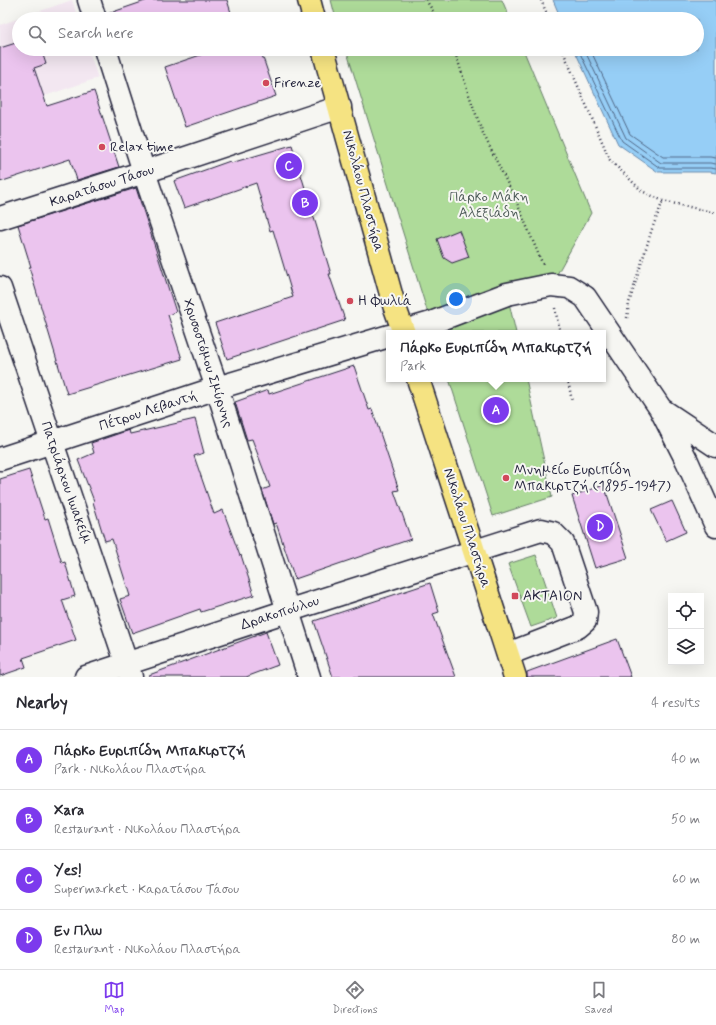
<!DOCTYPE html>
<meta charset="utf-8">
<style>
:root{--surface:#fff;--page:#f2f2f3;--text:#2b2b33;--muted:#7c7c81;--line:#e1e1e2;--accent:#7c3aed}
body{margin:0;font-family:Mynerve,sans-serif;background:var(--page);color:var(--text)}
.controls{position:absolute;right:12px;bottom:12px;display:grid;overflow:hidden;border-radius:0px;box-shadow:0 4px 16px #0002}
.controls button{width:36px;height:36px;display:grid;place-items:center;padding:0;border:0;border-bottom:1px solid var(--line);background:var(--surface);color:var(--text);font:20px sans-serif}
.you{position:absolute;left:456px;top:299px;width:14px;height:14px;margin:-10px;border:3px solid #fff;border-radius:50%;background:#1a73e8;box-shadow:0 0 0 6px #1a73e833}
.badge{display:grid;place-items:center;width:26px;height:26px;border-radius:50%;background:var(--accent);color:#fff;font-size:13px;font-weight:700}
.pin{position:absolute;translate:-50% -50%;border:2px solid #fff;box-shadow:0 1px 4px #0006}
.popup{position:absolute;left:386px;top:330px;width:220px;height:52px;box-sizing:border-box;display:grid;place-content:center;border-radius:0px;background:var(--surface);filter:drop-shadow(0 1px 3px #0005);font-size:13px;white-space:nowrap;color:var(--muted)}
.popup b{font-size:15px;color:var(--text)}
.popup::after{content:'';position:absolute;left:50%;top:100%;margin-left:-8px;border:8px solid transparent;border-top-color:var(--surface)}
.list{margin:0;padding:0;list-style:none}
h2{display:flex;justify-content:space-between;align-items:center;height:52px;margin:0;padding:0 16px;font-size:17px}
h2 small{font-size:13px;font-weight:400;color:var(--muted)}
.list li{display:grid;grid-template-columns:26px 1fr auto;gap:12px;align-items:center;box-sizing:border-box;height:60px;padding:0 16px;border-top:1px solid var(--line)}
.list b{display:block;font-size:15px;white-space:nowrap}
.list p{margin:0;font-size:13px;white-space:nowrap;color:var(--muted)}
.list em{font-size:13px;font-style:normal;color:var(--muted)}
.icon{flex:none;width:22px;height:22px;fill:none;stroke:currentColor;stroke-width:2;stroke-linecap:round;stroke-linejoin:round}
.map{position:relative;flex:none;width:716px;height:677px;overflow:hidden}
.search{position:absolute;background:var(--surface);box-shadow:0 4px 16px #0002;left:12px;right:12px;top:12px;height:44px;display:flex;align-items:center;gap:10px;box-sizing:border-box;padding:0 14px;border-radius:22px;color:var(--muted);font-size:15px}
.sheet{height:292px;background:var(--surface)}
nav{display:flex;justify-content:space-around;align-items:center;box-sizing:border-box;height:56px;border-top:1px solid var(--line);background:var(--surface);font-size:11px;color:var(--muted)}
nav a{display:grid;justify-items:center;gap:2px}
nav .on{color:var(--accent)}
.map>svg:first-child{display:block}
.built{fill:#f3e7f1}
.green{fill:#aedb99;stroke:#687e6a}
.water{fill:#96cef6;stroke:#6889ab}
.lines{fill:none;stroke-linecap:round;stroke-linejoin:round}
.shore{stroke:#506786;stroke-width:1}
.building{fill:#ebc4ee;stroke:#22223b}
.minor-casing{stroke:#22223b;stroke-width:25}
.major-casing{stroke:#22223b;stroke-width:25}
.path{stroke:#22223b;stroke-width:2.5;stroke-dasharray:1 3;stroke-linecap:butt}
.minor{stroke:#f6f6f2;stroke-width:22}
.major{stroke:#f5e382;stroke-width:22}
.poi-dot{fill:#d1495b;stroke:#f6f6f2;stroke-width:1.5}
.labels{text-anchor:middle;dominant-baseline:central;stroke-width:4;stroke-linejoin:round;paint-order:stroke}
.poi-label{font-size:14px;fill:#22223b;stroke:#f6f6f2;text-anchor:start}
.street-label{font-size:14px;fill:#22223b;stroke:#f6f6f2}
.park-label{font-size:14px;fill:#4c5a57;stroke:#f6f6f2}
</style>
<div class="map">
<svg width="716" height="677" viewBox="0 0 716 677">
<rect width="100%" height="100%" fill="#f6f6f2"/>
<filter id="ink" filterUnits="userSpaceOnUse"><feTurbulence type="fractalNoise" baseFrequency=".025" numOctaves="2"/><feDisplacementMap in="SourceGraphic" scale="8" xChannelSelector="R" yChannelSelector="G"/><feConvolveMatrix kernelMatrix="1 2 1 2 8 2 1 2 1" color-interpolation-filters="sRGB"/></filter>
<g filter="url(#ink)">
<path class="built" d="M 72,0 L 78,19 L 19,19 L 19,49 L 88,49 L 98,78 L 0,111 L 0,25 Z"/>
<path class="green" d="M 331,0 L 502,0 L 510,19 L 336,19 Z
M 346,49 L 523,49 L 591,213 L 551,285 L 507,294 L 516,333 L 434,333 Z
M 449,379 L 526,379 L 552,497 L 493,516 Z
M 536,555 L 557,618 L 531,627 L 508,564 Z"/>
<path class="water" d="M 553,0 L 716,0 L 716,173 L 710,172 L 658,172 L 618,144 L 574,49 L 697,49 L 697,19 L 561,19 Z"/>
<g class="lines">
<path class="shore" d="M 578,49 L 622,141 L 660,168 L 710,168 L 716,169
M 584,49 L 626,138 L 661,163 L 710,163 L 716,164
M 590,49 L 630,134 L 663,157 L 710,157 L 716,158"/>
</g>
<path class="building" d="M 148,0 L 227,0 L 233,19 L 107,19 L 107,14 Z
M 19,42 L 19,49 L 41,49 L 46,64 L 34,68 L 47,106 L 94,91 L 119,167 L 77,180 L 70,159 L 0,182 L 0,48 Z
M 218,49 L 260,49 L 276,96 L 185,127 L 165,67 Z
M 292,145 L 331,274 L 329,274 L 345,320 L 227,359 L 215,323 L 293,297 L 273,230 L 270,231 L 256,183 L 184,208 L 174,181 L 230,161 L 231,163 Z
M 136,188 L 176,312 L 168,315 L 182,359 L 67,394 L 29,267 L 31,267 L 18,225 Z
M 459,230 L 469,257 L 452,263 L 444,258 L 437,239 Z
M 354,366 L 369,410 L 372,409 L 399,490 L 394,491 L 411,539 L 295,579 L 276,523 L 273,524 L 262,490 L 270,487 L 252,439 L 247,440 L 235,402 L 268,390 L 269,394 Z
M 195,419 L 204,453 L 194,456 L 214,514 L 223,510 L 240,556 L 241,555 L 254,595 L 201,612 L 200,609 L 132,633 L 120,599 L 130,596 L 112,539 L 105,541 L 93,502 L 94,501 L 78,460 L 94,453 L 91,443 L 129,430 L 130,434 Z
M 29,470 L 45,519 L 48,518 L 62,563 L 65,562 L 75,596 L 62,600 L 76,640 L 23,658 L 26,667 L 0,676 L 0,479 Z
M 604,485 L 628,558 L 595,568 L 572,496 Z
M 672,501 L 686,532 L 666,541 L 651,510 Z
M 430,583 L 439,612 L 433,614 L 456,677 L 333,677 L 314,621 Z
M 266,632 L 278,665 L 246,677 L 149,677 L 149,675 Z
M 617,639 L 631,677 L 527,677 L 527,672 Z"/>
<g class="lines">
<defs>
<path id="minor" d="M 89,0 L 95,19
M 105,49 L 144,172 L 217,388 L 309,677
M 0,218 L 144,172 L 340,107
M 0,288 L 131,677
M 397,333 L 431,323 L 507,294 L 551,285 L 569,287 L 585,297 L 660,408 L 687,461 L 716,526
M 662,410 L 716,446
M 0,459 L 217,388 L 389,336
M 86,677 L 287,611 L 541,530 L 553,533 L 563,543 L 586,612 L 585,621 L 578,627 L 508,654"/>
<path id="major" d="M 309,0 L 314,19
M 323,49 L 394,305 L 404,333
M 418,379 L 515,677"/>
</defs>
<use href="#minor" class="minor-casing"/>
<use href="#major" class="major-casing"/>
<path class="path" d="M 426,0 L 438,19
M 541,0 L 549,19
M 454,49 L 468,92 L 482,131 L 517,203 L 543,265
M 562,49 L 610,160 L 642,191 L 663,201 L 716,213
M 555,308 L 560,333
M 627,318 L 629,303 L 652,229 L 663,201
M 568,379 L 572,402"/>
<use href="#minor" class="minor"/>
<use href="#major" class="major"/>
</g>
</g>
<g class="poi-dot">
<circle cx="266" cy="83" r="4"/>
<circle cx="102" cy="147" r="4"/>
<circle cx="350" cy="301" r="4"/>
<circle cx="506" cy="478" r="4"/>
<rect x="511" y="592" width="8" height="8" rx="2"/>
</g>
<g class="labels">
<g class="poi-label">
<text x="274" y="83">Firenze</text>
<text x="110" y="147">Relax time</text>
<text x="358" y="301">Η Φωλιά</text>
<text x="514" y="470">Μνημείο Ευριπίδη<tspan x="514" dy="16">Μπακιρτζή (1895-1947)</tspan></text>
<text x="523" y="596">ΑΚΤΑΙΟΝ</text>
</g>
<g class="street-label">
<text transform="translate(102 186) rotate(-18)">Καρατάσου Τάσου</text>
<text transform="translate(363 191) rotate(75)">Νικολάου Πλαστήρα</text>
<text transform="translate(208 363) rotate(72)">Χρυσοστόμου Σμύρνης</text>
<text transform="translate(148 411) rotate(-18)">Πέτρου Λεβαντή</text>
<text transform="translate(66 483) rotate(71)">Πατριάρχου Ιωακείμ</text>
<text transform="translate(467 528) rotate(72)">Νικολάου Πλαστήρα</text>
<text transform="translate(280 613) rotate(-18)">Δρακοπούλου</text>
</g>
<g class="park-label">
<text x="489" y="197">Πάρκο Μάκη<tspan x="489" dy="16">Αλεξιάδη</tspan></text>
</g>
</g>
</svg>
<div class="controls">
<button><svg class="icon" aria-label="locate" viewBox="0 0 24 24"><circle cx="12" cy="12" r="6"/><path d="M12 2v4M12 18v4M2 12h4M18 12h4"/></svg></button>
<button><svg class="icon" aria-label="layers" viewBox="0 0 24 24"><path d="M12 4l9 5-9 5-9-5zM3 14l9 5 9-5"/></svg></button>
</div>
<div class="you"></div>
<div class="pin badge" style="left:496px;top:410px">A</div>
<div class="popup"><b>Πάρκο Ευριπίδη Μπακιρτζή</b>Park</div>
<div class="pin badge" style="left:305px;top:203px">B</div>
<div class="pin badge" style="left:289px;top:166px">C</div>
<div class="pin badge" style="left:600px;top:527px">D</div>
<div class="search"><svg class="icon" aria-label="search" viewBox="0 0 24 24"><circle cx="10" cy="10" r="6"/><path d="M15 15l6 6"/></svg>Search here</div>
</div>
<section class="sheet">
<h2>Nearby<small>4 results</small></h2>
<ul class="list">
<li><span class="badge">A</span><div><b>Πάρκο Ευριπίδη Μπακιρτζή</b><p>Park · Νικολάου Πλαστήρα</p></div><em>40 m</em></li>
<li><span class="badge">B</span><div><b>Xara</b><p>Restaurant · Νικολάου Πλαστήρα</p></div><em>50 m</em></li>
<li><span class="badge">C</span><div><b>Yes!</b><p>Supermarket · Καρατάσου Τάσου</p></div><em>60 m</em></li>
<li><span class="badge">D</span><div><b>Εν Πλω</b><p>Restaurant · Νικολάου Πλαστήρα</p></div><em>80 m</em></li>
</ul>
</section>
<nav>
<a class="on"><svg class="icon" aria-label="map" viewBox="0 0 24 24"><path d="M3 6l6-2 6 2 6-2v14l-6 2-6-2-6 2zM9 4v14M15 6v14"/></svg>Map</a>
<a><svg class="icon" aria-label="directions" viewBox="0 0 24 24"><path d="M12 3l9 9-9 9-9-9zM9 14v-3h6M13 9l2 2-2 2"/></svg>Directions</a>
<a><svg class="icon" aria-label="saved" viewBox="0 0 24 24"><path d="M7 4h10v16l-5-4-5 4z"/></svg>Saved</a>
</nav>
